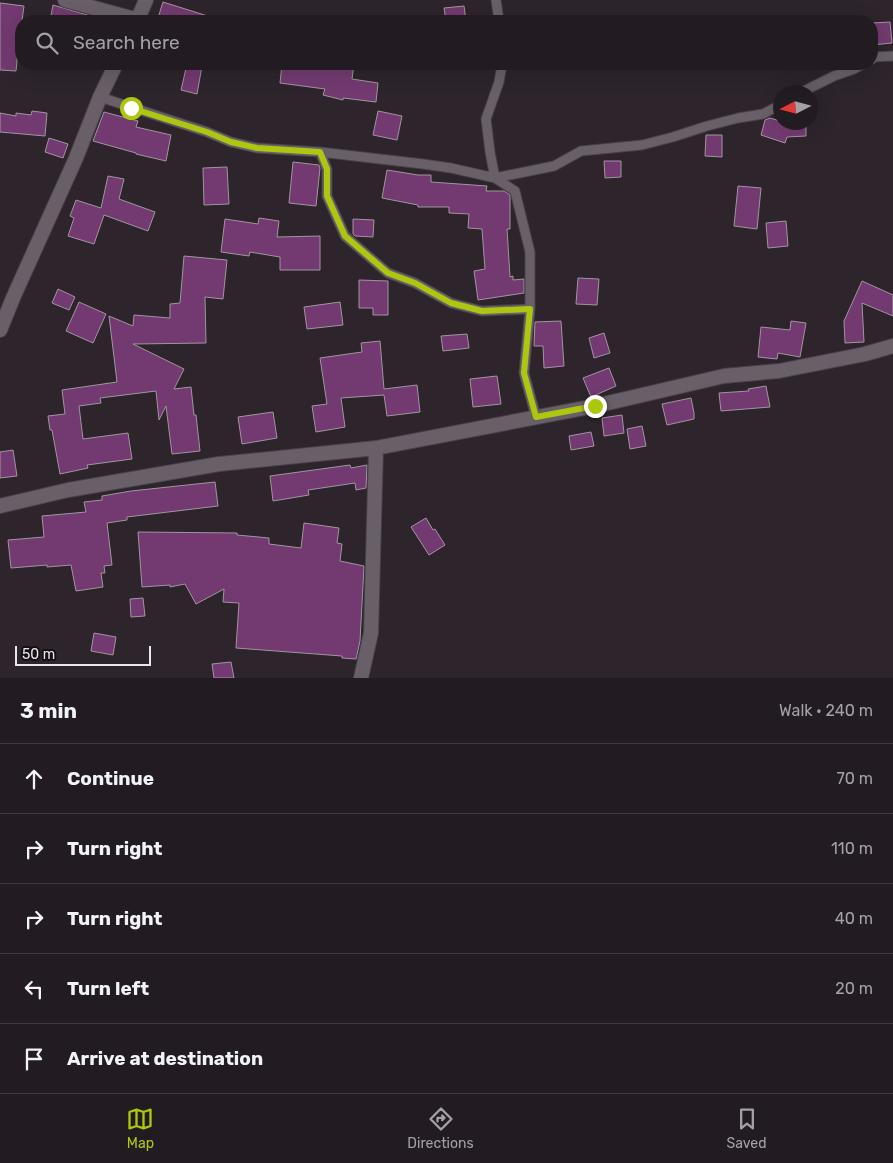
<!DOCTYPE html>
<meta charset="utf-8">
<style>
:root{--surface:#221b21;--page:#2e282e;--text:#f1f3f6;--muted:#a2a1a5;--line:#3f393f;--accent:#adc60f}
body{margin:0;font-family:Rubik,sans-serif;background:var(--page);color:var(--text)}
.compass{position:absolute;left:773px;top:85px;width:45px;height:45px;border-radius:50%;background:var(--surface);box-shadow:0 5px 20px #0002;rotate:264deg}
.scale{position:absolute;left:15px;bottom:12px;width:136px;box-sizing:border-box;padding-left:5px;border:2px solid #ece6ec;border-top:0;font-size:14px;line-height:18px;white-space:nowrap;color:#ece6ec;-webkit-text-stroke:4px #130f12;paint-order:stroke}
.stop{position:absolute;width:15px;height:15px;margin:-11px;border:4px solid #adc60f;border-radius:50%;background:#fff}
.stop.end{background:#adc60f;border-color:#fff;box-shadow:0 1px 5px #0008}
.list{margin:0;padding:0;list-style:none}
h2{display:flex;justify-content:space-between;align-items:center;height:65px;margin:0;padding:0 20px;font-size:21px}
h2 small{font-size:16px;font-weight:400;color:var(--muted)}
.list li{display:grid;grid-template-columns:32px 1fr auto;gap:15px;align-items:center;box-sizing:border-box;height:70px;padding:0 20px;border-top:1px solid var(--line)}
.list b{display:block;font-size:19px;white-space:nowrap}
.list em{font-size:16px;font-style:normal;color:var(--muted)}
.icon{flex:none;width:28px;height:28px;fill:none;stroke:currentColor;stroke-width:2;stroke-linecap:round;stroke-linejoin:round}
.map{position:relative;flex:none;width:893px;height:678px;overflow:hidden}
.search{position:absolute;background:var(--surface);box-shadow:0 5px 20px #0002;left:15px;right:15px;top:15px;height:55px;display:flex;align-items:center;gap:12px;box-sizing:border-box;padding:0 18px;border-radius:20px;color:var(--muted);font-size:19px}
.sheet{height:415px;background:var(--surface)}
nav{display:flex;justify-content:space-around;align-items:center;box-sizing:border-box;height:70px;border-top:1px solid var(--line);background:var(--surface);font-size:14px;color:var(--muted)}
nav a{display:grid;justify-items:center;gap:2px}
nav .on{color:var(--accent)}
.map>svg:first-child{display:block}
.building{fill:#723a70;stroke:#a195a0}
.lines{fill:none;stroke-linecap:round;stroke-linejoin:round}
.service-casing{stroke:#494149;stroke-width:11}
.minor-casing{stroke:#494149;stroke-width:16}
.service{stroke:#695f68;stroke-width:9}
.minor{stroke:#695f68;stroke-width:14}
.route{stroke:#adc60f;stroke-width:6}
</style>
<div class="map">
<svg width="893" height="678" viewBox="0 0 893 678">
<rect width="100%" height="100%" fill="#2d242c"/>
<path class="building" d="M 163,2 L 214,18 L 213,21 L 157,21 Z
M 0,3 L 24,6 L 22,21 L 21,21 L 16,71 L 0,70 Z
M 53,5 L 98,18 L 98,21 L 50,21 Z
M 464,6 L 466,21 L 446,21 L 444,8 Z
M 890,22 L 892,43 L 872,45 L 872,23 Z
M 187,64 L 202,66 L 197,94 L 181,90 Z
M 282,64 L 354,64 L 352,79 L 378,83 L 376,102 L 343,98 L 343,100 L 323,95 L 325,89 L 280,83 Z
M 32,111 L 47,113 L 45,136 L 0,132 L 0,113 L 16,116 L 16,113 L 31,115 Z
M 378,111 L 402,116 L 397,140 L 373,135 Z
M 104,112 L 138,121 L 136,127 L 171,135 L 166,161 L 136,154 L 136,153 L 93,141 Z
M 770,118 L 780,121 L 780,122 L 806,122 L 806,136 L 787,137 L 785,143 L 761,135 L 765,120 Z
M 706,135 L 722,135 L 722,157 L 705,156 Z
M 49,138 L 68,144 L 63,158 L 45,152 Z
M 604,161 L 621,161 L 621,177 L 605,178 Z
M 293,162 L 319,165 L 320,168 L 316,206 L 289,203 Z
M 227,167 L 229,204 L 204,205 L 203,168 Z
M 387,170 L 418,175 L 431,175 L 431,182 L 487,186 L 486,191 L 504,191 L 510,195 L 510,229 L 507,229 L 510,277 L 513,276 L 513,280 L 524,279 L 524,293 L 478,300 L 474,271 L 485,269 L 482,229 L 468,228 L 469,214 L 449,213 L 449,207 L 418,207 L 418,205 L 382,198 Z
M 108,176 L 124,179 L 119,199 L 155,212 L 148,231 L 104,215 L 94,244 L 68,236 L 74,218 L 70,216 L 76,200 L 101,208 Z
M 738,186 L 761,188 L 757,229 L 734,226 Z
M 259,218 L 279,221 L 277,237 L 320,236 L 320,270 L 280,270 L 280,257 L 250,252 L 249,256 L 221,252 L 225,219 L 258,224 Z
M 353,219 L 374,220 L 373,237 L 355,236 L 353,234 Z
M 786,221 L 788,246 L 768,248 L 766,223 Z
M 184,256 L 227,260 L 223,299 L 205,297 L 206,343 L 133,344 L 184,369 L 174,389 L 191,387 L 194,415 L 196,415 L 200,451 L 172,454 L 166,406 L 159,420 L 156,391 L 100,398 L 101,403 L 79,406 L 83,439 L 128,433 L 132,459 L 87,465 L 88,468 L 60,474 L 52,430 L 50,430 L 48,416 L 65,414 L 62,390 L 117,382 L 109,316 L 133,326 L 134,315 L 170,318 L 170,304 L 180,303 Z
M 578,278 L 599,279 L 597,305 L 576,304 Z
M 359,280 L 388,281 L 388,315 L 373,315 L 373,308 L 359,308 Z
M 862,281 L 893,295 L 893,316 L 862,303 L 864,342 L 845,343 L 844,321 Z
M 58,289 L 75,297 L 69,310 L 52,303 Z
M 79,302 L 106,314 L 93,343 L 66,331 Z
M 340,302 L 343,325 L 307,329 L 304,307 Z
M 561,321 L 564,366 L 544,368 L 543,346 L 534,346 L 535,322 Z
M 791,321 L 806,323 L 800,357 L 778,353 L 777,359 L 758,357 L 761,327 L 790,330 Z
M 604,333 L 610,353 L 594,358 L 589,338 Z
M 467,334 L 469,348 L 443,351 L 441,336 Z
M 380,341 L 384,389 L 417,385 L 420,412 L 387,416 L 384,395 L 341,398 L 345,427 L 316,432 L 312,406 L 327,404 L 320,358 L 362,352 L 361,343 Z
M 609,368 L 616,386 L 591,397 L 583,378 Z
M 497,376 L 501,404 L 473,407 L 470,379 Z
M 766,386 L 770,407 L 721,411 L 719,393 L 749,391 L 748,389 Z
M 691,398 L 694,413 L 694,419 L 667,425 L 662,404 Z
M 273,412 L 277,438 L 242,444 L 238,417 Z
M 622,415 L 624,433 L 604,436 L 602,418 Z
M 642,426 L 646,446 L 630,449 L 627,429 Z
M 591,432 L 594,446 L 571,450 L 569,436 Z
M 13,450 L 17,476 L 0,478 L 0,452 Z
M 350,465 L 351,468 L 367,465 L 366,488 L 356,490 L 355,483 L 308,490 L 309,495 L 273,501 L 270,476 Z
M 215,482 L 218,506 L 127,517 L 127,520 L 107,523 L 112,565 L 104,566 L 105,573 L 101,573 L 103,587 L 76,591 L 71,565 L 47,567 L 47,565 L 11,568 L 8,540 L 44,537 L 42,516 L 86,512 L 84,502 L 102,500 L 102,496 L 131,491 Z
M 426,518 L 433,530 L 435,529 L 445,545 L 429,555 L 411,527 Z
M 304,523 L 339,528 L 337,543 L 342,544 L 340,561 L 364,566 L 360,641 L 356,659 L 342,658 L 342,656 L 236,648 L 239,603 L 223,602 L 224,589 L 196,604 L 185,584 L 170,587 L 170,585 L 142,587 L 138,532 L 237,533 L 237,535 L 269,538 L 269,544 L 301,548 Z
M 143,598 L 145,616 L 131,617 L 130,599 Z
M 94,633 L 116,637 L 113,655 L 91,651 Z
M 231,662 L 234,678 L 214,678 L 212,664 Z"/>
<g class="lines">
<defs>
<path id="service" d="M 496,0 L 499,21
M 872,59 L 874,57 L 893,56
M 502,64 L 499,82 L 486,119 L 490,152 L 495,178 L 515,191 L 530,252 L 530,309 L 524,373 L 536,417
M 802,92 L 834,76 L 854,69 L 863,64
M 100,97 L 207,132 L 231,142 L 257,148 L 320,152 L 423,164 L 451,168 L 495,178 L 554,166 L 581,151 L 642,145 L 673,137 L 707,126 L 738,118 L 763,114 L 780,105
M 320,152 L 327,169 L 327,196 L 345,236 L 388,273 L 415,283 L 451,303 L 482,311 L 530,309"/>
<path id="minor" d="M 65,0 L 138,20
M 137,21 L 146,0
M 0,330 L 13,298 L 76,158 L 100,97 L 116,64
M 0,506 L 68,490 L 219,464 L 376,448 L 595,406 L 724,376 L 779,371 L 865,354 L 893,346
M 361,678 L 371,633 L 376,448"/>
</defs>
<use href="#service" class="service-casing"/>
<use href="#minor" class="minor-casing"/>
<use href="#service" class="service"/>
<use href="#minor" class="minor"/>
</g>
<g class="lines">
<path class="route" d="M 131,108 L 207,132 L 231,142 L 257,148 L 320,152 L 327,169 L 327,196 L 345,236 L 388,273 L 415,283 L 451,303 L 482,311 L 530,309 L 524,373 L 536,417 L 595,406"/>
</g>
</svg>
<svg class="compass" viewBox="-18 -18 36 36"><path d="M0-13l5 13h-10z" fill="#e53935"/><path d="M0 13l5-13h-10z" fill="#a2a1a5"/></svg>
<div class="scale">50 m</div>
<div class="stop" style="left:131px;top:108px"></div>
<div class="stop end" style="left:595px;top:406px"></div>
<div class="search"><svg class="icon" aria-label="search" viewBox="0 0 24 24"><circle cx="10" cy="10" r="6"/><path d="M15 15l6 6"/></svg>Search here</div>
</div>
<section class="sheet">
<h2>3 min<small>Walk · 240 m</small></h2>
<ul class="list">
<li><svg class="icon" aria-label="ahead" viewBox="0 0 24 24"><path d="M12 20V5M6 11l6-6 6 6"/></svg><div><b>Continue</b></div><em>70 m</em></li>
<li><svg class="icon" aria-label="right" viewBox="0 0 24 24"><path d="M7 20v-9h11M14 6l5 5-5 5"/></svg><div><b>Turn right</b></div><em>110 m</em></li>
<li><svg class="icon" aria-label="right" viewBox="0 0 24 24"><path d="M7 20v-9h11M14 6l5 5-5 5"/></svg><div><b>Turn right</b></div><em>40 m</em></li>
<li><svg class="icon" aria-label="left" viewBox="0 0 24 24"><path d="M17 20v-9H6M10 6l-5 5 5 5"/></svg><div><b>Turn left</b></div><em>20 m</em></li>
<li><svg class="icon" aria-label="arrive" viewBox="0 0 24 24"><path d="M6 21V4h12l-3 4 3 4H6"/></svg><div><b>Arrive at destination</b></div></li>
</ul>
</section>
<nav>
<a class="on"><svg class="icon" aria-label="map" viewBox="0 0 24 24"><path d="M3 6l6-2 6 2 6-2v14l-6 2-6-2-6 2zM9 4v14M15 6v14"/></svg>Map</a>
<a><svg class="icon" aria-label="directions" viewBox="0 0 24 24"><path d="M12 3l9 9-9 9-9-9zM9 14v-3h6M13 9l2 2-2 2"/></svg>Directions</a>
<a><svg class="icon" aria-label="saved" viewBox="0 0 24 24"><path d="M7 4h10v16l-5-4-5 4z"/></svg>Saved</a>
</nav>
